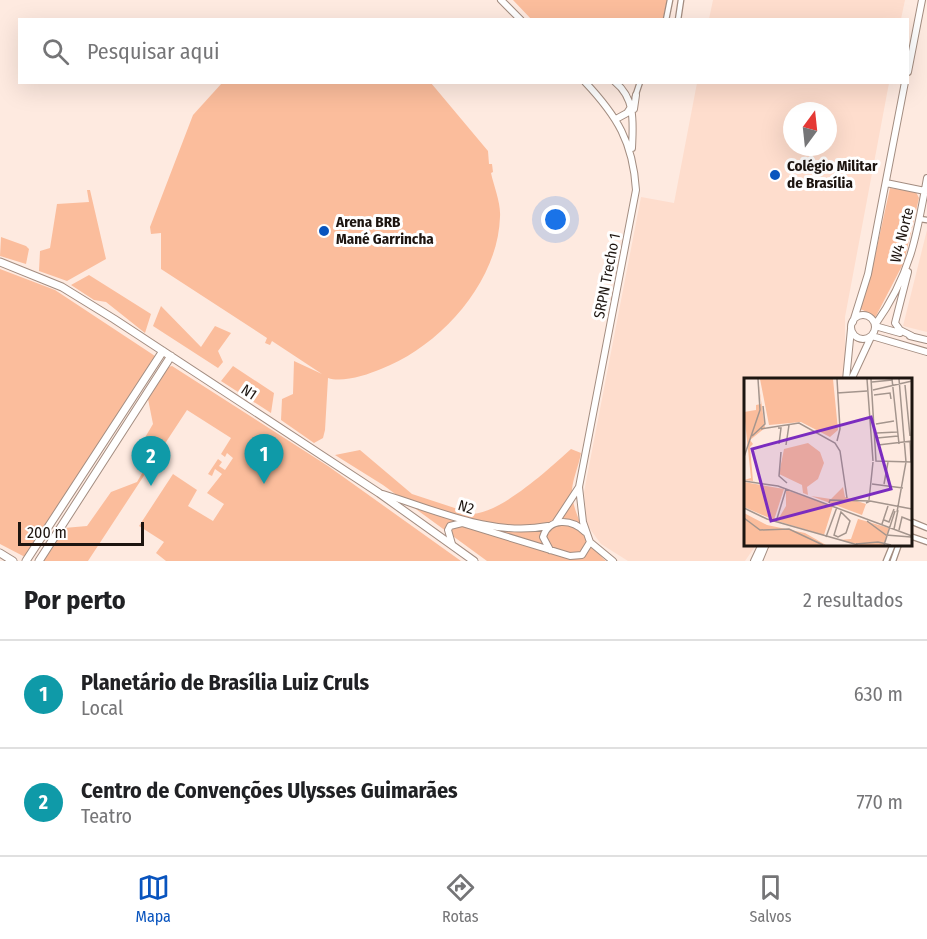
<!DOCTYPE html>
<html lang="pt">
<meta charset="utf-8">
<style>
:root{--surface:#fff;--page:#f2f2f2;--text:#202124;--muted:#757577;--line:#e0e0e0;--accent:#0954be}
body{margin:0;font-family:"Fira Sans Condensed",sans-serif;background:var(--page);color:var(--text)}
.compass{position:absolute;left:783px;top:102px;width:54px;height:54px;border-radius:50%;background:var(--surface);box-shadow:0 6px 24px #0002;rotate:15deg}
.scale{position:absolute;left:18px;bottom:15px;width:126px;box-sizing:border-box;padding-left:6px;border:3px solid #1d1510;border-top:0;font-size:16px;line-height:21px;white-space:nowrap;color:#1d1510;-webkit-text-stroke:4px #fff;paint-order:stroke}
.you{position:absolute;left:556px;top:220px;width:21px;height:21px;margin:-15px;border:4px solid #fff;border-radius:50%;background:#1a73e8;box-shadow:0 0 0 9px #1a73e833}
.badge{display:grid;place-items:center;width:39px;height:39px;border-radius:50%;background:var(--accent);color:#fff;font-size:20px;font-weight:700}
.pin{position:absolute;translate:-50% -50px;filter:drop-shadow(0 2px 3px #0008)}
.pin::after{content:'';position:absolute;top:32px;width:21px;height:18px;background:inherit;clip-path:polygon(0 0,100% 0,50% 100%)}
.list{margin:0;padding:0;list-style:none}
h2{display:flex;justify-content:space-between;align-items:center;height:78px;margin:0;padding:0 24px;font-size:26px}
h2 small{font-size:20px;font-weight:400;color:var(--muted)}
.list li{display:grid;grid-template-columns:39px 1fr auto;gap:18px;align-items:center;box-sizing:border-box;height:108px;padding:0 24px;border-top:2px solid var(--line)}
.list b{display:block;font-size:22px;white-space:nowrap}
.list p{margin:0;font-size:20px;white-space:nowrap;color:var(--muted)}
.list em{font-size:20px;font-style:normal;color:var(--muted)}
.icon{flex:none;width:33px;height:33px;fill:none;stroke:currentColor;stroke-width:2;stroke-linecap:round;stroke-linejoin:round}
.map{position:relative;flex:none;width:927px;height:561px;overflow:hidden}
.search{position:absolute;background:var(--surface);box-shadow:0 6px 24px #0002;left:18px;right:18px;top:18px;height:66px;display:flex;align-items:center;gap:15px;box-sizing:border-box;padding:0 21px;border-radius:0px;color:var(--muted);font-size:22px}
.sheet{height:294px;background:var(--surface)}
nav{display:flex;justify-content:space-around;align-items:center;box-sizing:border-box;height:84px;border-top:2px solid var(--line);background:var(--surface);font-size:16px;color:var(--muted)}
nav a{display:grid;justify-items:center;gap:3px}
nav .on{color:var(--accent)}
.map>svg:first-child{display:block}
.built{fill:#feddcd;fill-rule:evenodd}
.green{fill:#fbbd9c}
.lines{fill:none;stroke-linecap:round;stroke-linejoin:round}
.minor-casing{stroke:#a38d81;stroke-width:7}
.major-casing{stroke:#a38d81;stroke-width:8}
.highway-casing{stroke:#a38d81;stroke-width:9}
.minor{stroke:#fff;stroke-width:4.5}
.major{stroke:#fff;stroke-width:6}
.highway{stroke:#fff;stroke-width:7}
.poi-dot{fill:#0954be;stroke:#fff;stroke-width:2}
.labels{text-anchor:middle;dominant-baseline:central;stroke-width:6;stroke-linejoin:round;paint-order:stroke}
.poi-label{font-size:15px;font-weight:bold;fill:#1d1510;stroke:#fff;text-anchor:start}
.street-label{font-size:15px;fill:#1d1510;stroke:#fff}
.inset-road{fill:none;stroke:#a4958d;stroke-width:1.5}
.view{fill:#7b2cbf;fill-opacity:0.15;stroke:#7b2cbf;stroke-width:3}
.inset-edge{fill:none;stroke:#1d1510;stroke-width:3}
</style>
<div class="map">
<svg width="927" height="561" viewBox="0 0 927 561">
<rect width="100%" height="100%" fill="#feeae0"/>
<path class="built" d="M 713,0 L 905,0 L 901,19 L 709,19 Z
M 697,83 L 889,83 L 845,317 L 845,365 L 841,379 L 746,380 L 746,544 L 756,545 L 745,561 L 628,561 L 601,544 L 587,525 L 584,492 L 641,197 L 674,203 ZM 792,111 L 828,111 L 828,147 L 792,147 Z
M 927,230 L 927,332 L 903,326 Z"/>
<path class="green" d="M 513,0 L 667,0 L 663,19 L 532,20 Z
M 222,83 L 431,83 L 488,151 L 489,164 L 492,164 L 493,172 L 491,173 C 494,187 501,203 500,217 C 498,283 439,347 381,369 C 367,375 342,383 328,378 L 325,430 L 323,438 L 314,443 L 281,420 L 282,399 L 293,394 L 294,361 L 322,374 L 272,341 L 270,345 L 265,343 L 267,338 L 161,269 L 161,233 L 151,234 L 150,227 L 193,115 Z
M 890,188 L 916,192 L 919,198 L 904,262 L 875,318 L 863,310 L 857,309 L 871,274 Z
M 87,190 L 90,190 L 106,259 L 67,281 L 39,271 L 40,251 L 50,248 L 57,204 L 89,202 Z
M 1,237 L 26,246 L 29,249 L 26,264 L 0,256 Z
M 0,269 L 55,290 L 155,356 L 25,557 L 0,544 Z
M 89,275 L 151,314 L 145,333 L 106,302 L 94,300 L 71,285 Z
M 161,306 L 201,347 L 215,326 L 231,333 L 218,351 L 223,362 L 218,368 L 153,326 Z
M 172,366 L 328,466 L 461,561 L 166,561 L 156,553 L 164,542 L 139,526 L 173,474 L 197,490 L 188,506 L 213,521 L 224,504 L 207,493 L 222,474 L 215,469 L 212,476 L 208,474 L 218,459 L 222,462 L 219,466 L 225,470 L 233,458 L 227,453 L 225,457 L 221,454 L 231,438 L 187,410 L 88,561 L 42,561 L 64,528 L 87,526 L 111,492 L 137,482 L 144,470 L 137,451 L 153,424 L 148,399 L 168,367 Z
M 233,366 L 274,393 L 271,413 L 221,381 Z
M 571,449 L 581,453 C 579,465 573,478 572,490 C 571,511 591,548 606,561 L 487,561 L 383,485 L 335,455 L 360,450 L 412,494 L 473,514 C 502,512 549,469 571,449 Z"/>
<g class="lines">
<defs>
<path id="minor" d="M 666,20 L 670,0
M 678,20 L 681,0
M 635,97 L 640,82
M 920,219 L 927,220
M 910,521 L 927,528
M 910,536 L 927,542
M 886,561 L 893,544
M 893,561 L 899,544"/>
<path id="major" d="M 501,0 L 521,20
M 908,72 L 922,0
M 615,82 C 636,99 633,124 632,148
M 634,109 L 636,95
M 616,119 L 627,113 L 631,107
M 886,183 L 925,191
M 908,272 L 895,323 L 900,330 L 912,336
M851 327a12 12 0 1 1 24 0a12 12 0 1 1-24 0Z
M 853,322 L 868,274 L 905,82
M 875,325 C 910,276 917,236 927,178
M 875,326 L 900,333
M 872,336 L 927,352
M 910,336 L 927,340
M 846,380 L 851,329
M 851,380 L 871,337
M 383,494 C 436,510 492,537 548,526
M 556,522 L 579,487
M 590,542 L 613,561
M 452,544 L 448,530 L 450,526 L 462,523 L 570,556 L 582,555 L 590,542 L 583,522 L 579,487 L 636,190 C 633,142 617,116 585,82
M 550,550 L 543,537 C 549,517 572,519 585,532
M 754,561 L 762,544
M 759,561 L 766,544"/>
<path id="highway" d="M 0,262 L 62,287 L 114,319 L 379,493 L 474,561
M 0,553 L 13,561
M 26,561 L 163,351
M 39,561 L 171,356"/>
</defs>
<use href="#minor" class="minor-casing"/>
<use href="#major" class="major-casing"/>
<use href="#highway" class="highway-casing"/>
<use href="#minor" class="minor"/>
<use href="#major" class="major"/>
<use href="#highway" class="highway"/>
</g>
<g class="poi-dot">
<circle cx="775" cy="175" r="6"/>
<circle cx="324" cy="231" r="6"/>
</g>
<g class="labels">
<g class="poi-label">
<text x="787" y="166">Colégio Militar<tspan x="787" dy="17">de Brasília</tspan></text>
<text x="336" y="222">Arena BRB<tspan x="336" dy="17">Mané Garrincha</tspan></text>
</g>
<g class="street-label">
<text transform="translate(902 235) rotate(-76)">W4 Norte</text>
<text transform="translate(607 276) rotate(-79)">SRPN Trecho 1</text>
<text transform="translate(249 392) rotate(34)">N1</text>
<text transform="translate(466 507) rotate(17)">N2</text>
</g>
</g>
<g transform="translate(744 378)">
<rect width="168" height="168" fill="#feeae0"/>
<path d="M 14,1 L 21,50 L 6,62 L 9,66 L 6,69 L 9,103 L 0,102 L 7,100 L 0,34 L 12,32 L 12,27 L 17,26 ZM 16,1 L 89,1 L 94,52 L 86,59 L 57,44 L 25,47 ZM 64,65 L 76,74 L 80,85 L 74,101 L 63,109 L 64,117 L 59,115 L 58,107 L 35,96 L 40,71 ZM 0,104 L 40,111 L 30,142 L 0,129 ZM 99,109 L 101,119 L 122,126 L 118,137 L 67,118 L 87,121 ZM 42,112 L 89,128 L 80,157 L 33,143 L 42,128 ZM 0,135 L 23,147 L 61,155 L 82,167 L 0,167 ZM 111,140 L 145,150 L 140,167 L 117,167 L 95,162 L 107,161 L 114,141 Z" fill="#fbbd9c"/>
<path class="inset-road" d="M 93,1 L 96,51 L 93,63M 123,1 L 129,83M 127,1 L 132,83 L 168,84M 148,1 L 155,66M 128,4 L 148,2M 161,7 L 166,58M 129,12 L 168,3M 93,15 L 123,13M 130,17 L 146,15 L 147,21M 132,46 L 150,43M 34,50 L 37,50 L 35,66M 17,51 L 55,45 L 91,65 L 96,73 L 103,120M 133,55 L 153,54M 8,58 L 21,46 L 19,28M 133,60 L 154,58M 166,63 L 167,84M 42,67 L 45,47M 134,67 L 168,63M 37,74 L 35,98 L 43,105M 0,79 L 16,32 L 14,1M 0,103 L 34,108 L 168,158M 128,106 L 159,110M 140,106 L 144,84M 125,122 L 129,84M 126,123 L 168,131M 85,125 L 86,122 L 126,123 L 122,125M 0,130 L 23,141 L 114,167M 97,134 L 106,143 L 102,155 L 94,159 L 90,157 ZM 153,134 L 162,84 L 155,1M 0,140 L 16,152 L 45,151 L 79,167M 140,142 L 145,144 L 150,131M 123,143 L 142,157 L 167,159M 32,144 L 42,111M 138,146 L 144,128M 150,151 L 154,132M 155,152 L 158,139 L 168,143M 82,159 L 93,129M 112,166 L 134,164 L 147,167M 140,167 L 151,133"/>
<path class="view" d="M 127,39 L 147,111 L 27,143 L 8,71 Z"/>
<rect width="168" height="168" class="inset-edge"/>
</g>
</svg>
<svg class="compass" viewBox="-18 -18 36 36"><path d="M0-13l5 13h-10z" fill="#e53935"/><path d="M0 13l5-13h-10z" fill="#757577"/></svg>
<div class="scale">200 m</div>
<div class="you"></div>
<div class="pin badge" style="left:264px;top:484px;background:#0f9aa8">1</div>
<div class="pin badge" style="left:151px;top:486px;background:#0f9aa8">2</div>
<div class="search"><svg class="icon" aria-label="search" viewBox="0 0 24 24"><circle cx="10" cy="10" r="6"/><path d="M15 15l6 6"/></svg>Pesquisar aqui</div>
</div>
<section class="sheet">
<h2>Por perto<small>2 resultados</small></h2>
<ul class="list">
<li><span class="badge" style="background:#0f9aa8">1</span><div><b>Planetário de Brasília Luiz Cruls</b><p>Local</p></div><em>630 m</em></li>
<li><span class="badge" style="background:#0f9aa8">2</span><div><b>Centro de Convenções Ulysses Guimarães</b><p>Teatro</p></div><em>770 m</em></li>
</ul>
</section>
<nav>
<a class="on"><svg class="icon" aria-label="map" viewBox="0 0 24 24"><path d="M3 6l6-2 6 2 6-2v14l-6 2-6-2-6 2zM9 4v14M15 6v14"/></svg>Mapa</a>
<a><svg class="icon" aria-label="directions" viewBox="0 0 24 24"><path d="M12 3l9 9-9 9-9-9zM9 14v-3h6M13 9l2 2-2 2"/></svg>Rotas</a>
<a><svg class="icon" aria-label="saved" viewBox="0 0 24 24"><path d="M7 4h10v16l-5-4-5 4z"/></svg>Salvos</a>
</nav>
